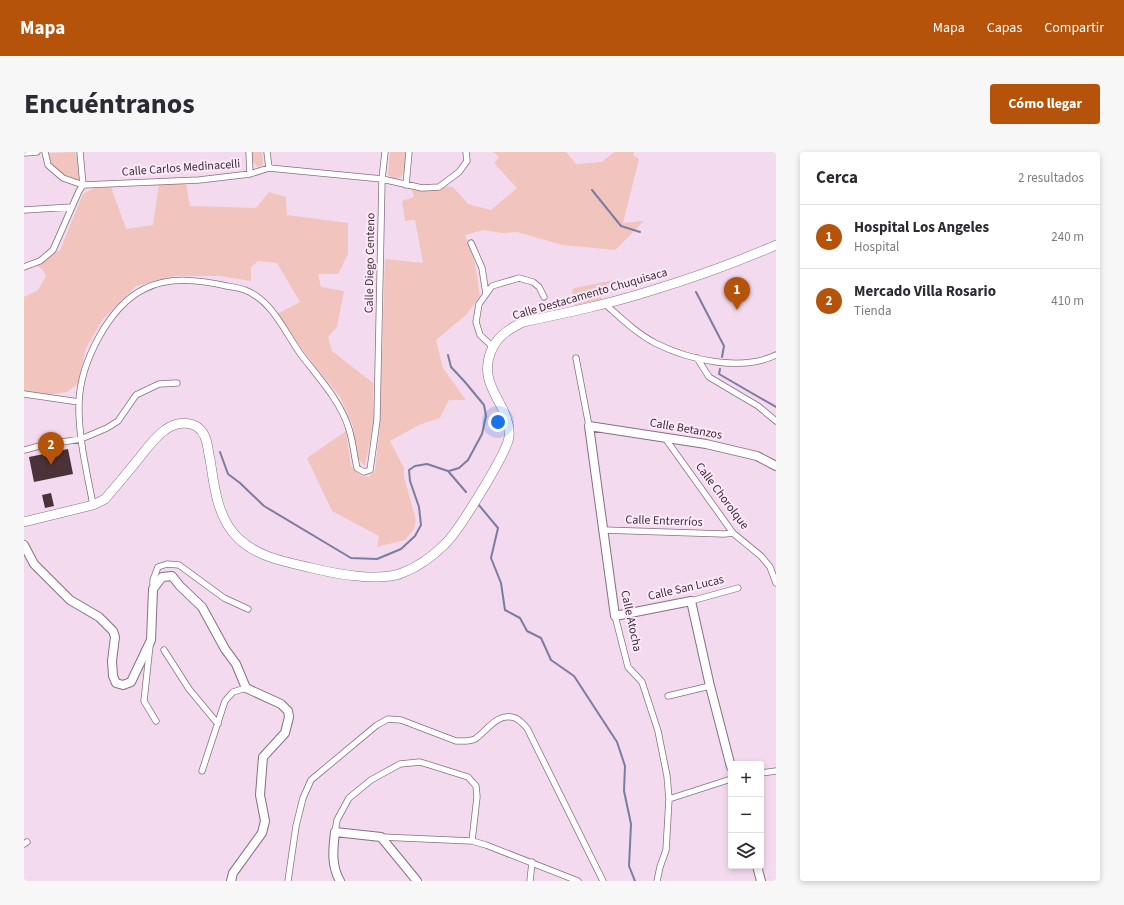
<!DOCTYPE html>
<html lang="es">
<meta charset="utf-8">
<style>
:root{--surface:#fff;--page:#f7f7f7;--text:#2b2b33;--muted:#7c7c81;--line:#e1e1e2;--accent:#b45309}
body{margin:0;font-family:"Source Sans 3",sans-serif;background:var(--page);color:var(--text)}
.controls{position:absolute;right:12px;bottom:12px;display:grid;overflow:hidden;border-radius:4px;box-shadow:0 2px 6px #0003}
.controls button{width:36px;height:36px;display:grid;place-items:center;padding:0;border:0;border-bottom:1px solid var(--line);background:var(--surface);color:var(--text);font:20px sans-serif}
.you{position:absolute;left:474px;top:270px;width:14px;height:14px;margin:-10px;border:3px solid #fff;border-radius:50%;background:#1a73e8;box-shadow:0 0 0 6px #1a73e833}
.badge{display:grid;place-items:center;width:26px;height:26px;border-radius:50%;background:var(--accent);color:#fff;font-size:13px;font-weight:700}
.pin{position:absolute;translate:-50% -33px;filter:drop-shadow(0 1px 2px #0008)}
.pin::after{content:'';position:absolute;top:21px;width:14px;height:12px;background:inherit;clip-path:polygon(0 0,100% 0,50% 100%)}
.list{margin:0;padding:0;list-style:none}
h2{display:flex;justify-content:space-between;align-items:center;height:52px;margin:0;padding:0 16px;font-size:17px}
h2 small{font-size:13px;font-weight:400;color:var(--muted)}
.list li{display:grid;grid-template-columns:26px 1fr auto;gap:12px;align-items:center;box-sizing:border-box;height:64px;padding:0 16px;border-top:1px solid var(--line)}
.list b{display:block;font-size:15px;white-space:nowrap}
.list p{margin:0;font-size:13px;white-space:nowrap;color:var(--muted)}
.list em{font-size:13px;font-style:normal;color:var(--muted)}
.icon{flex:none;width:22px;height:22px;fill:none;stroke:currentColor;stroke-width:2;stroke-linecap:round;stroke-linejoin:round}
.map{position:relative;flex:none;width:752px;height:729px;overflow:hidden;border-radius:4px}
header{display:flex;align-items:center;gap:24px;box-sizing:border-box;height:56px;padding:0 20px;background:var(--accent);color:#fff}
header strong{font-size:19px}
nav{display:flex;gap:22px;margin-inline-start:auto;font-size:14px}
.intro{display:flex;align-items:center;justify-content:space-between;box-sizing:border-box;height:96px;padding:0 24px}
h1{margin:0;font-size:28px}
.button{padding:10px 18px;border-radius:4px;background:var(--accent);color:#fff;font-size:14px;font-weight:700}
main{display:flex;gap:24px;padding:0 24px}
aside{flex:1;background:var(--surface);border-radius:4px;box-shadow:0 2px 6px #0003}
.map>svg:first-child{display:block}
.green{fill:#f1c5be}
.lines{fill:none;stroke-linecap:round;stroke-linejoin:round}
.stream{stroke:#7a7da0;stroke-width:2}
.building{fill:#4b3138}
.street-casing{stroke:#867082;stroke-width:7}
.secondary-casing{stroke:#867082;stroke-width:10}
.primary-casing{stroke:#867082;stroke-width:10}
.street{stroke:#fff;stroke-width:5.5}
.secondary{stroke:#fff;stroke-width:8}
.primary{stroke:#fff;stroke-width:9}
.labels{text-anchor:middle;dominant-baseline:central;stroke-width:4;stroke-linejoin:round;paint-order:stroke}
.street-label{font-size:12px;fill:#382e36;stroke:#fee9fa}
</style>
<header>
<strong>Mapa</strong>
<nav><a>Mapa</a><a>Capas</a><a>Compartir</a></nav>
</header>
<div class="intro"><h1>Encuéntranos</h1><a class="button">Cómo llegar</a></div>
<main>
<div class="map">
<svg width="752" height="729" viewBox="0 0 752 729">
<rect width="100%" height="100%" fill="#f4daef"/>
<path class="green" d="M 51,0 L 53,5 L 56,29 C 44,25 23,18 24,2 L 27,1 Z
M 228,0 L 238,0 L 239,12 L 238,14 L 234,15 L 229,10 Z
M 366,0 L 381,0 L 381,19 L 377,25 L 371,27 L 364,23 Z
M 469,0 L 542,0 L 552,12 L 578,10 L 590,0 L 610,0 L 609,3 L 615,7 L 599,71 L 620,69 L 591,98 L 538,93 L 493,80 L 478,81 L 460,78 L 441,83 L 449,100 L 456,144 L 442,163 L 412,188 L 419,216 L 442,248 L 425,248 L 416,266 L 395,273 L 366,289 L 380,316 L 380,325 L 392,368 L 390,377 L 381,388 L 353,395 L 355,384 L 308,359 L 283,306 L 322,279 L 327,314 L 336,323 L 345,325 L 351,318 L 356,273 L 361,107 L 399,111 L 391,68 L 381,69 L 378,49 L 390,45 L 386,32 L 429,35 L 444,52 L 467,58 L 493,36 L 470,11 L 475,5 Z
M 162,31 L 166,54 L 232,56 L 245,40 L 262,45 L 263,63 L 324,71 L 324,102 L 314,122 L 294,122 L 297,135 L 320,139 L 313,175 L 304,185 L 308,199 L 349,231 L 350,269 L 341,314 L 332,305 L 329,274 L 316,245 L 283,204 L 253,162 L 276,150 L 253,111 L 234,109 L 227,115 L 227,129 L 196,124 L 151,124 L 112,134 L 79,167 L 62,196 L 54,232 L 43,240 L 22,243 L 0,240 L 0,145 L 14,138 L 22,124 L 18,117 L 9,111 L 16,110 L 36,98 L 59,42 L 70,36 L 87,35 L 102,77 L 129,73 L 135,32 Z
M 590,128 L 591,130 L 578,134 L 575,138 L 578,149 L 551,155 L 548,139 L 550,136 Z"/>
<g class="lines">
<path class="stream" d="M 568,38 L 597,74 L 616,80
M 672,140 L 700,194 L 698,205
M 424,203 L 427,215 L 441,230 L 460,253 L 462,264 L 458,282 L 444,308 L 435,316 L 425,319
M 696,217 L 695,222 L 752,255
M 196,300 L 204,322 L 216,331 L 240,354 L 327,406 L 353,407 L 377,397 L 391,384 L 397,373 L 395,355 L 386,329 L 385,318 L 391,314 L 403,312 L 424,319 L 442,340
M 454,352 L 474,376 L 467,406 L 477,431 L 481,458 L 496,466 L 503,479 L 517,486 L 527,508 L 550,524 L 593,590 L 601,614 L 600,639 L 607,672 L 605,714 L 611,729"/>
</g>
<path class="building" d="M 44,297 L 49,322 L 10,330 L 5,305 Z
M 27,341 L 30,354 L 21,356 L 18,343 Z"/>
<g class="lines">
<defs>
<path id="street" d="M 21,0 L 24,13 L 39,26 L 59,33 L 175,28 L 226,22 L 245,16 L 358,27 L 398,36 L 415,35 L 435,20 L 443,9 L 442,0
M 225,0 L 226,22
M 243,0 L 245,16
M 0,1 L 13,0
M 382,33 L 385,0
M 0,58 L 48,55
M 447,91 L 458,116 L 462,142
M 0,115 L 16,109 L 29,98 L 55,39 L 59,33 L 56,0
M 581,152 C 597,166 612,181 631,191 C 665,208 717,220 752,203
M 469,195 L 456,183 L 452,170 L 455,152 L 468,134 L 495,126 L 509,130 L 515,135 L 520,145
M 552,206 L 565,274
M 673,206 L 685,225 L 734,254 L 752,269
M 0,242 L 55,250
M 641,286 L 709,381 L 737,404 L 746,415 L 752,431
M 0,298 L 19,293 L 57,287 L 83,276 L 94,269 L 112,243 L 135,232 L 153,231
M 69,353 C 63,320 54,285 55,251 C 56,212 84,155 120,137 C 146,124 176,128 203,134 C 209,135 216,136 221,138 C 249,149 261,181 278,204 C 295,226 317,250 325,277 C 329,290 330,303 333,316 L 340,320 L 346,318 L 353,268 L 358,27 L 361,0
M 579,378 L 700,382 L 709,381
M 129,436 L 129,428 L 134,415 L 143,412 L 155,413 L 200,446 L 224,457
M 667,449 L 714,436
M 591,464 L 604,515 L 618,530 L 634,579 L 643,624 L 645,647 L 642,698 L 636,715 L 633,729
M 126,493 L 120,549 L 132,569
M 140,498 L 165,537 L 194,572
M 644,544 L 686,534
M 178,619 L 201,549 L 209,540 L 222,536
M 737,621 L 752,619
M 645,647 L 707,627
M 311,680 L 313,668 L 325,646 L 347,628 L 376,612 L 396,610 L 444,625 L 452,634 L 453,645 L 448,689
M 357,685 L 448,689 L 462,693 L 554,729
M 0,692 L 3,690
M 264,729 L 272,674 L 279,646 L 287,628 L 353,573 L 364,567 L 377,568 L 432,589 C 438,589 445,590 451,587 C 464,578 473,560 491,566 C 495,567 500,573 503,576 L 579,729
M 506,729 L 508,710"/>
<path id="secondary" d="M 0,393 L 10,412 L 46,448 L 75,465 L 89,479 L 91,485 L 88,509 L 89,524 L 92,531 L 99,533 L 107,530 L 127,488 L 129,437 L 138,425 L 148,424 L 156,434 L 178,455 L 201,497 L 212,512 L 222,536 L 257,552 L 264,559 L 265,565 L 261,581 L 239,605 L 236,643 L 241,669 L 238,681 L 209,721 L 207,729
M 707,615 L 686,534 L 667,449 L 591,464 L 565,274 L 682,292 L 733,304 L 752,314
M 733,714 L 737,729
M 316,729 C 307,713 309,698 311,680 L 357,685 L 393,729"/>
<path id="primary" d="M 0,370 L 69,353 L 81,347 C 93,333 105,319 116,305 C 124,295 131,285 141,278 C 154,268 174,268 181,285 C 184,292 184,300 186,307 C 190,333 193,366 214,386 C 233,405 262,410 288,416 C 312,422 355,430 378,421 C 394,415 409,404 421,392 C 434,380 483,301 485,285 C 488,254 454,236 466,202 C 472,185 483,178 499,170 C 542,161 585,152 626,139 C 669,126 711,111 752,93"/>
</defs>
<use href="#street" class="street-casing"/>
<use href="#secondary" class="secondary-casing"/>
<use href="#primary" class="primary-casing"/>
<use href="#street" class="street"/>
<use href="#secondary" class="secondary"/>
<use href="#primary" class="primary"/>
</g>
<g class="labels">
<g class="street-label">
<text transform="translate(157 16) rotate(-4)">Calle Carlos Medinacelli</text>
<text transform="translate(346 111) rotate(-89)">Calle Diego Centeno</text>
<text transform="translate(566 142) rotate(-16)">Calle Destacamento Chuquisaca</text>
<text transform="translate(662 277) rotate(10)">Calle Betanzos</text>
<text transform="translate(698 344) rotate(53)">Calle Chorolque</text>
<text transform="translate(640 369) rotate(2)">Calle Entrerríos</text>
<text transform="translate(662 436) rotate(-13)">Calle San Lucas</text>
<text transform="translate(607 469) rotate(78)">Calle Atocha</text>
</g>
</g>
</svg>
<div class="controls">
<button>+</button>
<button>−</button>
<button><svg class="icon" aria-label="layers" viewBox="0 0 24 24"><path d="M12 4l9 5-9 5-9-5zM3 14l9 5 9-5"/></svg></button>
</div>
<div class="you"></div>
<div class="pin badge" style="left:713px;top:158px">1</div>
<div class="pin badge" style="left:27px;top:313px">2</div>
</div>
<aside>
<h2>Cerca<small>2 resultados</small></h2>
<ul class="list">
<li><span class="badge">1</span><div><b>Hospital Los Angeles</b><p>Hospital</p></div><em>240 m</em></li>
<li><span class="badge">2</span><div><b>Mercado Villa Rosario</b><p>Tienda</p></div><em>410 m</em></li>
</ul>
</aside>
</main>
